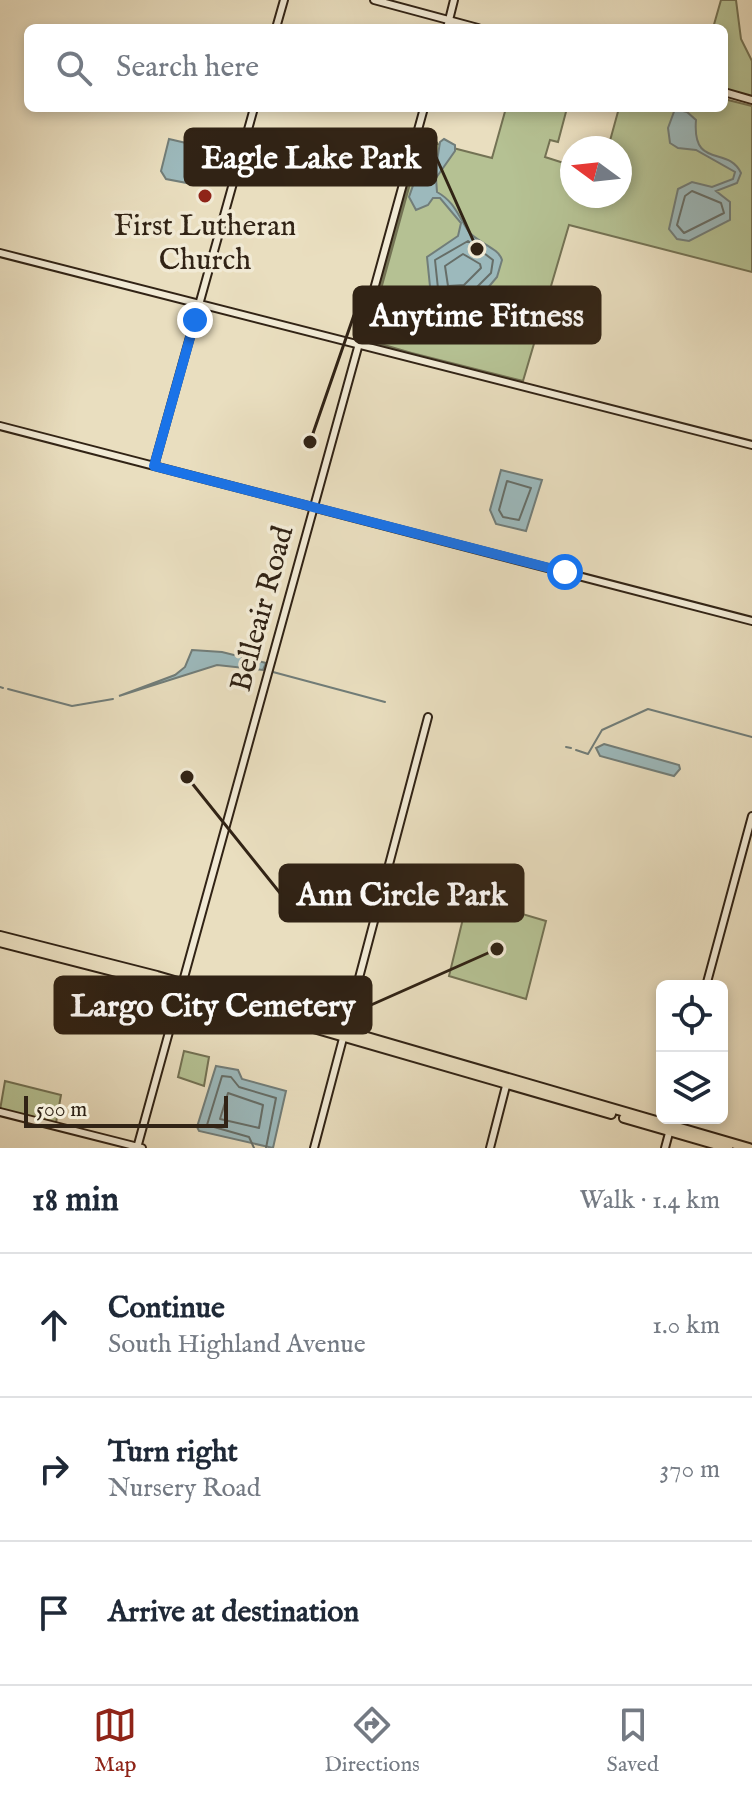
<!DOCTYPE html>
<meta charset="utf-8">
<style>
:root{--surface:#fff;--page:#f2f2f3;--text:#1f2937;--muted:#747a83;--line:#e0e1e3;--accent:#8f2418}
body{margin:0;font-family:"IM FELL English",serif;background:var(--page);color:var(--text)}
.controls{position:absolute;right:24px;bottom:24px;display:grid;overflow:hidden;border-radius:12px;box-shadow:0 4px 12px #0003}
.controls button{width:72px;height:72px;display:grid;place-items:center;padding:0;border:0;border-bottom:2px solid var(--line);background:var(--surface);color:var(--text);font:40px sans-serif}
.compass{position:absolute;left:560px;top:136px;width:72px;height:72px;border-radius:50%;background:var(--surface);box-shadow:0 4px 12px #0003;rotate:285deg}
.scale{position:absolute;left:24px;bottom:20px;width:204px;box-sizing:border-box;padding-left:8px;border:4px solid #312315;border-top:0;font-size:22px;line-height:28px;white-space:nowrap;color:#312315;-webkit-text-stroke:6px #f1ead5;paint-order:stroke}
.stop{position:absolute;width:24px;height:24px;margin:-18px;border:6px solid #1a73e8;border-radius:50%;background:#fff}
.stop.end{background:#1a73e8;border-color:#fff;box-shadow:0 2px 8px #0008}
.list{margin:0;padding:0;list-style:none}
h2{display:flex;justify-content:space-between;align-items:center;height:104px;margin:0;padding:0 32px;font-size:34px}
h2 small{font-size:26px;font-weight:400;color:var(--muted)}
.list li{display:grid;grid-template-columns:52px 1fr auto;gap:24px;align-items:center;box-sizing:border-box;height:144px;padding:0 32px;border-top:2px solid var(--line)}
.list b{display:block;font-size:30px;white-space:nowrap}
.list p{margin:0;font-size:26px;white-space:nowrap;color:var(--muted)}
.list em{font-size:26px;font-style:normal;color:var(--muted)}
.icon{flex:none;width:44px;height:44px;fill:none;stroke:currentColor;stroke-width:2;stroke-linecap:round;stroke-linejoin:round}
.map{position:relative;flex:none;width:752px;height:1148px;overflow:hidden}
.search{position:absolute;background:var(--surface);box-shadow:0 4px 12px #0003;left:24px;right:24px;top:24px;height:88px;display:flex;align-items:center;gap:20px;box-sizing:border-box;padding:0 28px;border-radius:12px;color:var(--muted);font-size:30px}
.sheet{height:536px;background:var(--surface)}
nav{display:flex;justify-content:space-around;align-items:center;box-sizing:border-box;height:112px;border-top:2px solid var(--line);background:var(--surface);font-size:22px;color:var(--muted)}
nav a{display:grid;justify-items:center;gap:4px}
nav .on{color:var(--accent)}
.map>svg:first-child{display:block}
.green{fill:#b5c193;stroke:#737254;stroke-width:2}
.water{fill:#9cb9bc;stroke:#717d79;stroke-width:2}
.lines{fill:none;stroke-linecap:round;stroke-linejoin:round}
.shore{stroke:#666e68;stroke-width:2}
.stream{stroke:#717d79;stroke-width:2}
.secondary-casing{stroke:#312315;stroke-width:10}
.primary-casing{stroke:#312315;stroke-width:12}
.secondary{stroke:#f1ead5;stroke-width:6}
.primary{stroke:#e9debf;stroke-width:8}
.route{stroke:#1a73e8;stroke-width:10}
.poi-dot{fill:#8f2418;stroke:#f1ead5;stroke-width:3}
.labels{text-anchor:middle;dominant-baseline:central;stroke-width:7;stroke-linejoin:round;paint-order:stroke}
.poi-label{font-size:30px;fill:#312315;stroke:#f1ead5}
.street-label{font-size:30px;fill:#312315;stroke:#f1ead5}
.leader{fill:none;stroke:#312315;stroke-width:3}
.callout-dot{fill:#312315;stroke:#f1ead5;stroke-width:3}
.callout{fill:#312315;stroke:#312315;stroke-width:3}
.callout-label{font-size:32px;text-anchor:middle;font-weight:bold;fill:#fff}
</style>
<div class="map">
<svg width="752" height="1148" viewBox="0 0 752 1148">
<rect width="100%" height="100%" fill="#e9debf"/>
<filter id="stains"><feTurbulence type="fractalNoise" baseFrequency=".0025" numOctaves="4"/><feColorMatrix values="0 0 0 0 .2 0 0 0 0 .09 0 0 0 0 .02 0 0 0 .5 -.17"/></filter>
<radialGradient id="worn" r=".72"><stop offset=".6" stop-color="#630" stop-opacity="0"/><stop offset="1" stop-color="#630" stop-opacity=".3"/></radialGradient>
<path class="green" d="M 721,0 L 736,0 L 741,39 L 752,61 L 752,98 L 724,91 L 724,28 L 713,28 Z
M 724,99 L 752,106 L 752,272 L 569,225 L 523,381 L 364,341 L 421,137 L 438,143 L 422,139 L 420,140 L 366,339 L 367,341 L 432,359 L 367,340 L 422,140 L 492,158 L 506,108 L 567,108 L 558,142 L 550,140 L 545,157 L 570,165 L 572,159 L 572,196 L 620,196 L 620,148 L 608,148 L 619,108 L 724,108 Z
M 468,898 L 546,921 L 526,999 L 449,976 Z
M 184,1051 L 209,1057 L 204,1086 L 178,1077 Z
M 5,1081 L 61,1095 L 56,1123 L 0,1110 Z"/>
<path class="water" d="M 675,109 L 687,112 L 696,120 C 692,170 728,145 741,173 L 737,183 L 716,191 L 730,202 L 730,220 L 689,241 L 677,239 L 669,229 L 678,189 L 692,182 L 712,187 L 733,179 L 735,172 L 696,150 L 678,148 L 670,143 L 668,128 Z
M 169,139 L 199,146 L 187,183 L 166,179 L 161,171 Z
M 444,139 L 455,145 L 455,151 L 436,178 L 437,192 C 455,202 458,216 469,232 C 478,243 499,248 502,260 L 497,277 L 476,302 L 437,307 L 432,306 L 427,257 L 458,236 L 461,223 L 440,198 L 433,198 L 428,205 L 416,210 L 409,197 L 416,177 L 435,174 L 440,142 Z
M 501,470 L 542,480 L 526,531 L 496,524 L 490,510 Z
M 192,650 L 222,652 L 266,663 L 263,670 L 217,665 L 119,696 L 175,675 L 185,667 Z
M 604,744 L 679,765 L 680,769 L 674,776 L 600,756 L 596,748 Z
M 216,1066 L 238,1070 L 242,1079 L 286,1091 L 273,1148 L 199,1131 L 197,1127 Z"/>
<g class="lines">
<path class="shore" d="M 692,191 L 721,203 L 724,213 L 684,233 L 677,225 L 685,196 Z
M 468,241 L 493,260 L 491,273 L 470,294 L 439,298 L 435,260 Z
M 463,254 L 480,264 L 481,268 L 464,285 L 448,286 L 445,266 Z
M 507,481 L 531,488 L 519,520 L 503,517 L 499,510 Z
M 228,1093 L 263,1105 L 259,1128 L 220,1119 Z
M 254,1148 L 249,1137 L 207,1125 L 222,1076 L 231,1077 L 239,1087 L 276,1098 L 266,1148"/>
<path class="stream" d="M 273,672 L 385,702
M 0,687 L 3,688
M 8,689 L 72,706 L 113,699
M 566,747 L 571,748
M 576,750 L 588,754 L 602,730 L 648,709 L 752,737"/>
<defs>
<path id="secondary" d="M 374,0 L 478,28
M 276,28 L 284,0
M 447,28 L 454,0
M 724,92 L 752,100
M 0,253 L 752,445
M 0,426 L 752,621
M 154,466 L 254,108
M 706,986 L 752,816
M 0,1112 L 142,1148
M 137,1148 L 424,108
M 314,1148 L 428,717
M 490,1148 L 507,1082
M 665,1148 L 673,1118"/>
<path id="primary" d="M 0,936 L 157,976 L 749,1148
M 0,942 L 155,982 L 611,1114
M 624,1118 L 728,1148"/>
</defs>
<use href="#secondary" class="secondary-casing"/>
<use href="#primary" class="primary-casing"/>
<use href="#secondary" class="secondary"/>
<use href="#primary" class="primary"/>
</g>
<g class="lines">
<path class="route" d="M 195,320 L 154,466 L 565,572"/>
</g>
<circle class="poi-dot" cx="205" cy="196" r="8"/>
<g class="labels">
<g class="poi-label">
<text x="205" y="227">First Lutheran<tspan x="205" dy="34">Church</tspan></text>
</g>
<g class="street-label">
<text transform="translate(263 609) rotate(-75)">Belleair Road</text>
</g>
</g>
<path class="leader" d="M477 249L436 157M310 442L354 315M187 777L280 893M497 949L371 1005"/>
<g class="callout-dot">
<circle cx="477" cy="249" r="8"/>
<circle cx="310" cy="442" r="8"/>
<circle cx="187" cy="777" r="8"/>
<circle cx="497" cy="949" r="8"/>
</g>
<g class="callout">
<rect x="185" y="129" width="251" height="56" rx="8"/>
<rect x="354" y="287" width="246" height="56" rx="8"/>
<rect x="280" y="865" width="243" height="56" rx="8"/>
<rect x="55" y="977" width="316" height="56" rx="8"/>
</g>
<g class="callout-label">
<text x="311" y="168">Eagle Lake Park</text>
<text x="477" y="326">Anytime Fitness</text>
<text x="402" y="905">Ann Circle Park</text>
<text x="213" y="1016">Largo City Cemetery</text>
</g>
<rect width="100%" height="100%" filter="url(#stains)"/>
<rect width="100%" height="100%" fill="url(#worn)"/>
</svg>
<div class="controls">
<button><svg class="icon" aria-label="locate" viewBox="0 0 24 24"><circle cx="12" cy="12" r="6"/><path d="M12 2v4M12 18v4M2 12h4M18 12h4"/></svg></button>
<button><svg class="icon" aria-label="layers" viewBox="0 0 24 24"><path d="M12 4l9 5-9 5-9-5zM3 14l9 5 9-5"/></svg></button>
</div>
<svg class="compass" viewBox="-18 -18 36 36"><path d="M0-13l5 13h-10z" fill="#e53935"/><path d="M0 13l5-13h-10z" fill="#747a83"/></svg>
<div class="scale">500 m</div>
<div class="stop" style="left:565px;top:572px"></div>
<div class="stop end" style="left:195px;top:320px"></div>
<div class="search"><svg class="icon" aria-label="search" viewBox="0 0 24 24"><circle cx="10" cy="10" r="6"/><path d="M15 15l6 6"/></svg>Search here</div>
</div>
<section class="sheet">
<h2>18 min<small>Walk · 1.4 km</small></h2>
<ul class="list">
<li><svg class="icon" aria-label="ahead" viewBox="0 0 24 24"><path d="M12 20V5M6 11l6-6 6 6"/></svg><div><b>Continue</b><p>South Highland Avenue</p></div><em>1.0 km</em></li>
<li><svg class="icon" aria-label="right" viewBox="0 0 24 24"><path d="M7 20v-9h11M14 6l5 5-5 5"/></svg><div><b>Turn right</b><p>Nursery Road</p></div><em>370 m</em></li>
<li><svg class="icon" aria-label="arrive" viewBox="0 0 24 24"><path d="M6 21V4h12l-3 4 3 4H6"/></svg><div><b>Arrive at destination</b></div></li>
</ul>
</section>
<nav>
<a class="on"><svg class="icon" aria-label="map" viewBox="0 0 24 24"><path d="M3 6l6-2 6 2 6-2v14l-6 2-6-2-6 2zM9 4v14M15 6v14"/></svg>Map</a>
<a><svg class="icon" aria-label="directions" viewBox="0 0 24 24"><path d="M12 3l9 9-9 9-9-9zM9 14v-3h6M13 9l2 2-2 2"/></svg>Directions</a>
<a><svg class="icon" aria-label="saved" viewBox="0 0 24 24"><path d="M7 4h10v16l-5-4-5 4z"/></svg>Saved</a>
</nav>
